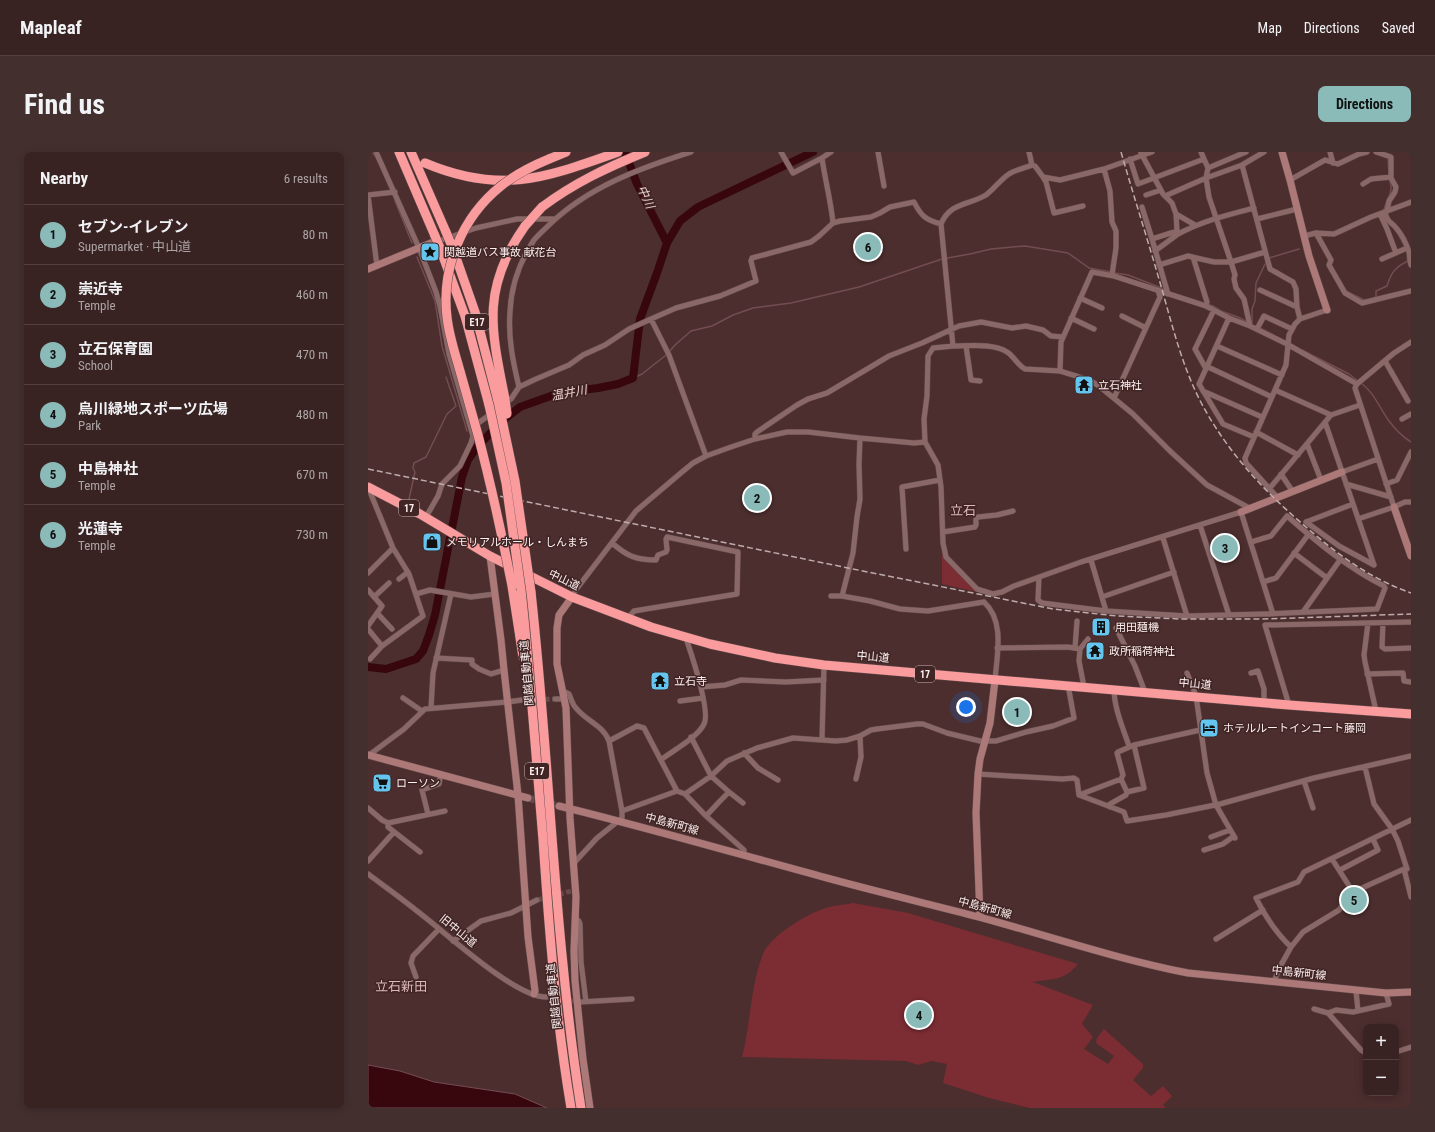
<!DOCTYPE html>
<meta charset="utf-8">
<style>
:root{--surface:#392222;--page:#442f2f;--text:#f1f3f6;--muted:#aba4a5;--line:#533f40;--accent:#8bbbb9}
body{margin:0;font-family:"Roboto Condensed","Noto Sans JP",sans-serif;background:var(--page);color:var(--text)}
.controls{position:absolute;right:12px;bottom:12px;display:grid;overflow:hidden;border-radius:8px;box-shadow:0 2px 10px #0003}
.controls button{width:36px;height:36px;display:grid;place-items:center;padding:0;border:0;border-bottom:1px solid var(--line);background:var(--surface);color:var(--text);font:20px sans-serif}
.you{position:absolute;left:598px;top:555px;width:14px;height:14px;margin:-10px;border:3px solid #fff;border-radius:50%;background:#1a73e8;box-shadow:0 0 0 6px #1a73e833}
.badge{display:grid;place-items:center;width:26px;height:26px;border-radius:50%;background:var(--accent);color:#111;font-size:13px;font-weight:700}
.pin{position:absolute;translate:-50% -50%;border:2px solid #fff;box-shadow:0 1px 4px #0006}
.list{margin:0;padding:0;list-style:none}
h2{display:flex;justify-content:space-between;align-items:center;height:52px;margin:0;padding:0 16px;font-size:17px}
h2 small{font-size:13px;font-weight:400;color:var(--muted)}
.list li{display:grid;grid-template-columns:26px 1fr auto;gap:12px;align-items:center;box-sizing:border-box;height:60px;padding:0 16px;border-top:1px solid var(--line)}
.list b{display:block;font-size:15px;white-space:nowrap}
.list p{margin:0;font-size:13px;white-space:nowrap;color:var(--muted)}
.list em{font-size:13px;font-style:normal;color:var(--muted)}
.map{position:relative;flex:none;width:1043px;height:956px;overflow:hidden;border-radius:8px}
header{display:flex;align-items:center;gap:24px;box-sizing:border-box;height:56px;padding:0 20px;background:var(--surface);border-bottom:1px solid var(--line)}
header strong{font-size:19px}
nav{display:flex;gap:22px;margin-inline-start:auto;font-size:14px}
.intro{display:flex;align-items:center;justify-content:space-between;box-sizing:border-box;height:96px;padding:0 24px}
h1{margin:0;font-size:28px}
.button{padding:10px 18px;border-radius:8px;background:var(--accent);color:#111;font-size:14px;font-weight:700}
main{display:flex;gap:24px;padding:0 24px}
aside{flex:1;background:var(--surface);border-radius:8px;box-shadow:0 2px 10px #0003}
.map>svg:first-child{display:block}
.green{fill:#7c2c33}
.water{fill:#38070e;stroke:#734d52}
.lines{fill:none;stroke-linecap:round;stroke-linejoin:round}
.stream{stroke:#734d52;stroke-width:1.5}
.river{stroke:#38070e;stroke-width:8}
.street-tunnel{stroke:#674b4b;stroke-width:5;stroke-dasharray:5 2.5;stroke-linecap:butt}
.secondary-tunnel{stroke:#674b4b;stroke-width:7;stroke-dasharray:7 3.5;stroke-linecap:butt}
.street-casing{stroke:#624a4a;stroke-width:6}
.secondary-casing{stroke:#624a4a;stroke-width:8}
.highway-casing{stroke:#624a4a;stroke-width:10}
.street{stroke:#8b6868;stroke-width:5}
.secondary{stroke:#ac7878;stroke-width:7}
.highway{stroke:#fa9c9e;stroke-width:9}
.rail{stroke:#beabab;stroke-width:1.5;stroke-dasharray:6 3;stroke-linecap:butt}
.highway-bridge-casing{stroke:#624a4a;stroke-width:10;stroke-linecap:butt}
.highway-bridge{stroke:#fa9c9e;stroke-width:9}
.labels{text-anchor:middle;dominant-baseline:central;stroke-width:3;stroke-linejoin:round;paint-order:stroke}
.shield{fill:#412424;stroke:#c5b3b3;stroke-width:1}
.shield-label{font-size:10px;font-weight:bold;fill:#fdf0f0}
.poi-label{font-size:11px;fill:#fdf0f0;stroke:#412424;text-anchor:start}
.street-label{font-size:11px;fill:#fdf0f0;stroke:#412424}
.water-label{font-size:12px;font-style:italic;fill:#f0d4d4;stroke:#412424}
.quarter-label{font-size:13px;fill:#deb8b8;stroke:#412424}
</style>
<header>
<strong>Mapleaf</strong>
<nav><a>Map</a><a>Directions</a><a>Saved</a></nav>
</header>
<div class="intro"><h1>Find us</h1><a class="button">Directions</a></div>
<main>
<aside>
<h2>Nearby<small>6 results</small></h2>
<ul class="list">
<li><span class="badge">1</span><div><b>セブン-イレブン</b><p>Supermarket · 中山道</p></div><em>80 m</em></li>
<li><span class="badge">2</span><div><b>崇近寺</b><p>Temple</p></div><em>460 m</em></li>
<li><span class="badge">3</span><div><b>立石保育園</b><p>School</p></div><em>470 m</em></li>
<li><span class="badge">4</span><div><b>烏川緑地スポーツ広場</b><p>Park</p></div><em>480 m</em></li>
<li><span class="badge">5</span><div><b>中島神社</b><p>Temple</p></div><em>670 m</em></li>
<li><span class="badge">6</span><div><b>光蓮寺</b><p>Temple</p></div><em>730 m</em></li>
</ul>
</aside>
<div class="map">
<svg width="1043" height="956" viewBox="0 0 1043 956">
<rect width="100%" height="100%" fill="#4c2e2e"/>
<path class="green" d="M 574,397 L 609,439 L 609,440 L 574,432 Z
M 485,751 L 540,761 L 710,812 C 695,830 685,826 665,830 L 725,853 L 714,872 L 725,885 L 716,897 L 740,912 L 746,904 L 728,891 L 729,886 L 736,877 L 775,912 L 775,916 L 765,928 L 783,944 L 795,934 L 804,944 L 795,953 L 798,956 L 662,956 L 621,946 L 575,931 L 579,912 L 563,909 L 550,913 L 538,909 L 374,905 C 383,871 382,835 395,802 C 402,784 440,761 458,756 C 466,753 476,753 485,751 Z"/>
<path class="water" d="M 0,913 L 32,919 L 66,930 L 147,942 L 179,956 L 0,956 Z"/>
<g class="lines">
<path class="stream" d="M 4,0 L 8,5
M 1020,6 L 1021,24
M 27,49 L 44,91
M 1016,58 C 1018,47 1026,40 1022,30
M 1030,82 L 1035,91
M 49,105 L 67,149 L 74,194 L 99,279
M 901,106 L 931,97
M 747,121 L 760,123 L 796,137
M 978,139 L 998,149
M 1005,146 L 1008,145 L 1008,139 L 1019,134 C 1021,127 1023,121 1029,116 C 1032,112 1037,112 1040,108
M 839,152 L 845,154 L 853,159 L 870,165 L 879,170
M 884,172 L 884,157 L 887,149 L 888,131 L 897,112
M 892,176 L 906,183
M 934,198 L 981,222 L 990,229
M 301,200 L 307,193 L 323,179 L 344,174 L 365,163 L 385,156 L 423,151 L 491,135 L 574,107 L 602,102 L 623,97 L 657,94 L 700,101 L 721,116 L 743,120
M 265,226 L 274,222 L 298,203
M 993,231 C 1006,240 1012,257 1021,269 C 1027,277 1035,285 1043,290
M 104,296 L 105,300
M 41,347 L 47,320 L 45,316 L 46,311 L 58,305 L 79,262 L 88,254 L 78,225"/>
<path class="river" d="M 257,0 L 269,32 L 299,91
M 0,515 L 18,517 L 48,507 L 55,499 L 61,483 L 67,463 L 94,325 L 100,308 L 109,295 L 134,269 L 152,255 L 191,241 L 230,236 L 250,232 L 265,226 L 272,167 L 289,121 L 299,91 L 312,69 L 330,55 L 445,0"/>
<path class="street-tunnel" d="M 154,548 L 187,547
M 169,748 L 207,738
M 178,845 L 211,850"/>
<path class="secondary-tunnel" d="M 160,646 L 191,654"/>
<defs>
<path id="street" d="M 8,0 L 51,96 L 68,140 L 72,154 L 81,202 L 105,284 L 103,291 L 92,314 L 74,332 L 70,344 L 58,365
M 413,0 L 425,21 L 454,6
M 463,0 L 454,6 C 457,28 463,49 465,71
M 510,0 L 516,34
M 661,0 L 664,13
M 833,0 L 840,16 L 838,26 L 841,45 L 863,110 L 867,123 L 866,127 L 868,136 L 876,147 L 882,174
M 962,0 L 965,11
M 1008,0 L 1023,5 L 1023,26 L 1028,35 L 1027,40 L 1021,49 L 1019,59
M 773,1 L 795,42 L 804,51 L 808,62 L 827,73
M 762,7 L 770,32 L 836,7
M 874,13 L 902,117 L 925,130 L 928,137 L 929,155
M 840,16 L 878,0
M 736,17 L 742,39 L 744,70 L 748,79 L 748,96 L 744,123
M 675,25 L 678,30 L 686,61 L 715,54
M 922,28 L 957,8 L 970,12 L 991,2 L 999,0
M 995,32 L 1003,27 L 1023,25
M 0,43 L 9,114
M 0,43 L 27,40
M 778,43 L 793,38
M 797,44 L 838,26 L 874,13 L 896,0
M 774,55 L 784,87
M 1017,60 C 1020,72 1023,69 1029,77 C 1034,83 1039,94 1041,100 C 1042,105 1041,108 1043,113
M 808,62 L 809,79
M 1012,62 L 1019,77 L 1028,101
M 889,67 L 929,57
M 948,81 L 963,108 L 961,113 L 977,141 L 994,151 L 1043,139
M 936,84 L 948,81 L 966,82 L 1003,65 L 1043,50
M 68,90 L 108,76 L 149,67 L 187,67
M 787,99 L 810,82
M 825,105 L 839,150 L 838,154
M 1014,107 L 1039,96
M 791,113 L 820,104 L 846,110 L 863,110 L 897,100
M 892,138 L 929,155 L 932,167 L 927,172 L 921,183 L 918,213 L 877,306 L 878,311 L 910,346
M 800,142 L 784,87 L 809,79 L 810,82 C 834,69 859,63 886,56
M 712,146 L 734,156
M 846,158 L 827,197 L 837,215 L 840,215 L 904,245
M 754,164 L 778,176
M 703,166 L 726,177
M 861,166 L 831,232 L 855,272 L 886,285
M 283,167 L 301,203 L 338,304
M 932,167 L 959,158
M 889,177 L 896,164 L 924,177
M 585,194 C 601,194 626,191 639,200 C 646,204 649,213 657,217 L 692,219 L 721,228 L 731,234 L 765,262 L 802,299 L 839,333 L 883,357
M 598,194 L 603,228 L 612,229
M 849,194 L 914,223
M 1017,209 L 1040,249
M 692,219 L 693,190 L 724,120 L 746,124 L 838,154 L 861,166 L 882,174 L 919,192 L 989,232
M 151,235 L 168,227 L 201,213 L 215,203 L 237,193 L 261,177 L 283,167 L 308,156 L 352,144 L 388,129 L 383,109 L 384,106 L 443,90 L 451,84 L 465,71 L 472,69 L 503,65 L 512,61 L 522,55 L 546,50 C 553,64 558,68 573,72
M 907,238 L 963,263
M 835,239 L 894,265
M 746,246 L 792,145 L 790,138
M 137,251 L 143,247 L 151,235 C 145,210 140,186 142,160 C 143,135 152,109 166,88 C 170,83 176,78 181,73 C 220,35 272,16 323,0
M 1034,267 L 1043,262
M 957,270 L 1006,413
M 888,280 L 930,303
M 105,284 L 109,272 L 124,261
M 387,287 L 387,282 L 389,280 L 429,253 L 440,247 L 459,241 L 521,204 L 554,191 L 591,174 L 613,170 L 644,176 L 658,174 L 675,178 L 683,184 L 695,185
M 557,290 L 570,313 L 573,335 L 575,391 L 578,405 L 609,437 L 625,442 L 634,440 L 646,434 L 713,410 L 873,360 L 905,462
M 939,292 L 953,328
M 974,320 L 1010,307
M 913,322 L 925,340
M 978,332 L 1023,345
M 1018,332 L 1029,328 L 1043,300
M 0,335 L 25,396 L 41,422 L 55,464 L 14,494 L 2,507
M 901,337 L 963,263 L 992,253
M 1026,355 L 987,236 L 989,232 L 1026,201 L 1043,190
M 990,367 L 1026,355 L 1037,350 L 1043,350
M 938,370 L 971,394 L 1006,413
M 938,370 L 985,352
M 832,373 L 861,463
M 575,380 L 607,375 L 608,373 L 608,367 L 610,365 L 629,363 L 645,359
M 795,386 L 819,464
M 244,391 C 259,404 268,408 288,408 L 290,403 L 298,400 L 299,398 L 298,387 L 299,385 L 370,400 L 369,442 L 266,459 L 259,467
M 538,397 L 534,335 L 572,328
M 926,401 L 959,426
M 723,408 L 738,459
M 0,421 L 25,396
M 671,425 L 670,448 L 674,451 L 738,459 L 819,464 L 896,462 L 1009,457 L 1017,436 L 1016,434 C 980,416 949,390 919,364 L 903,384 L 883,390
M 31,427 L 40,420
M 895,430 L 908,426 L 940,383
M 0,438 L 14,454 L 0,474
M 48,442 L 62,438 L 103,445 L 127,442
M 463,444 L 474,444 L 502,449 L 532,457 L 560,459 L 616,450
M 474,444 L 485,401 L 489,365 L 492,347 L 491,312 L 492,286
M 6,445 L 21,431
M 204,445 L 207,439 L 268,359 L 314,320 L 325,311 L 338,304 L 363,295 L 387,287 L 419,280 L 440,280 L 492,286 L 546,291 L 557,290 L 556,267 L 559,244 L 560,204 L 565,196 L 585,194 L 573,72 C 582,50 602,53 618,43 C 626,37 632,28 641,22 C 647,18 657,16 664,13 L 667,14 L 675,25 L 692,28 L 736,17 L 784,0
M 734,445 L 806,420
M 616,450 C 637,469 629,503 627,528
M 935,460 L 972,408
M 9,461 L 24,477
M 1000,471 L 996,503 L 997,510 L 1008,559
M 1015,471 L 1014,495 L 1017,497 L 1043,496
M 748,476 L 767,514 L 777,540
M 0,477 L 14,494
M 629,496 L 700,495 L 712,497
M 707,496 L 709,469
M 68,506 L 104,508 L 104,512 L 111,517 L 123,522 L 136,518
M 819,521 L 828,544 L 839,621 L 848,653 L 867,686
M 883,521 L 890,519 L 896,537 L 896,550
M 999,522 L 1035,521 L 1036,529 L 1043,530
M 333,535 L 357,533 L 373,528 L 418,530 L 456,528
M 716,535 L 711,509 L 712,497 L 720,487
M 746,537 C 746,556 755,576 761,594
M 195,539 L 201,542 C 203,546 204,552 208,556 C 218,569 235,573 241,589 L 254,659 L 254,666 L 229,686 L 206,711
M 35,546 L 54,559
M 187,547 L 196,547
M 312,549 L 335,546
M 921,553 L 897,473 L 1043,470
M 63,556 L 65,521 L 83,442
M 323,585 L 343,624 L 361,640
M 454,587 L 456,513
M 241,589 L 269,574 L 276,576 L 309,639
M 766,593 L 776,636 L 759,640 L 753,627 L 755,623 L 749,601 L 750,600 L 766,593 L 832,578
M 376,601 L 390,616 L 410,628
M 1,603 L 36,577 L 57,557 L 139,550 L 154,548
M 294,607 C 306,598 330,585 336,572 C 343,559 323,501 318,486
M 997,615 L 1006,652 L 1024,677 L 1030,689 L 1039,717 L 1036,717 L 1043,745
M 610,622 L 694,627 L 706,626 L 709,628 L 711,643 L 756,660 L 759,669 L 798,663 L 852,652 L 946,626 L 1043,604
M 488,627 L 493,605 L 492,584
M 936,629 L 945,656
M 317,642 L 338,664 L 376,698 L 376,703
M 711,643 L 753,627
M 742,655 L 742,652 L 758,643 L 759,640
M 0,656 L 14,668 L 20,671 L 77,659
M 254,659 L 309,639 L 317,642 L 343,624 L 359,609 L 389,596 L 425,586 L 468,589 L 479,588 L 492,584 L 503,578 L 509,577 L 549,572 L 555,572 L 579,581 L 612,589 L 628,589 L 658,580 L 685,574 L 706,566 L 700,533
M 60,662 L 54,638 L 71,632 L 73,622
M 338,664 L 352,649 L 361,640 L 375,651
M 20,671 L 20,675 L 52,700
M 843,685 L 862,678
M 836,698 L 855,692 L 866,684
M 964,707 L 985,740
M 0,709 L 26,680
M 972,718 L 1010,698 L 1005,687
M 0,722 C 16,734 33,746 49,759 C 76,779 146,845 178,845
M 208,767 L 211,769 L 212,772 L 213,810 L 218,850
M 848,787 L 895,758
M 85,789 L 113,769 L 143,761 L 169,748
M 923,795 C 908,781 897,764 888,746 L 930,730 L 936,720 L 1043,668
M 48,825 L 43,811 L 45,804 L 71,777
M 906,829 L 913,813 L 923,795 L 935,780 L 971,758 L 983,741 L 1036,717
M 988,839 L 990,859
M 212,850 L 264,847
M 946,857 L 960,861 L 993,898 L 998,901
M 960,861 L 968,858 L 985,860 L 1021,852 L 1018,841
M 1028,900 L 1043,895"/>
<path id="secondary" d="M 914,0 L 922,28 L 941,104 L 959,158
M 0,117 L 63,91
M 1026,355 L 1043,404
M 873,360 L 974,320
M 122,404 L 133,488 L 136,518 L 150,643 L 160,785 L 167,839 L 166,842
M 204,445 L 191,463 L 189,476 L 189,512 L 198,556 L 202,666 L 208,745 L 206,799 L 207,829 L 215,907 L 222,956
M 0,603 L 160,646
M 191,654 C 281,676 370,702 459,726 C 510,740 561,752 611,765 C 681,784 749,807 820,821 L 1018,841 L 1043,840
M 612,765 L 608,661 L 610,622 L 612,607 L 622,571 L 627,528"/>
<path id="highway" d="M 31,0 L 67,84
M 43,0 L 78,80
M 181,7 L 198,0
M 57,11 C 133,43 177,26 250,0
M 174,55 C 206,31 240,15 277,0
M 72,96 L 97,164 L 121,253
M 85,97 L 107,160 L 130,249
M 137,247 C 123,177 113,136 157,74
M 0,335 L 52,362 L 122,404 L 204,445 L 283,475 L 342,492 L 407,506 L 456,513 L 921,553 L 1043,562
M 144,434 L 155,505
M 153,438 C 162,521 168,605 175,688 C 181,778 188,867 203,956
M 163,440 C 182,612 186,785 213,956"/>
</defs>
<use href="#street" class="street-casing"/>
<use href="#secondary" class="secondary-casing"/>
<use href="#highway" class="highway-casing"/>
<use href="#street" class="street"/>
<use href="#secondary" class="secondary"/>
<use href="#highway" class="highway"/>
<path class="rail" d="M 753,0 C 766,45 780,89 793,134 C 805,176 815,218 836,256 C 862,303 898,341 938,375 C 970,403 1003,427 1043,441
M 0,317 L 480,416 L 685,457 L 749,464 L 813,467 L 896,467 L 1043,462"/>
<defs>
<path id="highway-bridge" d="M 157,74 L 174,55
M 78,80 L 83,92
M 67,84 L 72,96
M 137,247 L 139,262
M 130,249 L 147,329 L 163,440
M 121,253 L 138,331 L 153,438
M 144,434 C 134,383 123,333 110,283 C 104,261 98,240 92,219 C 87,201 81,184 79,165 C 73,116 94,65 133,34 C 148,22 164,14 181,7"/>
</defs>
<use href="#highway-bridge" class="highway-bridge-casing"/>
<use href="#highway-bridge" class="highway-bridge"/>
</g>
<defs>
<symbol id="sight-square" viewBox="-11 -11 22 22"><rect x="-9" y="-9" width="18" height="18" rx="4" fill="#64c5ee" stroke="#412424"/><path d="M0-6L1.8-2.2L6-1.7L2.9 1.2L3.7 5.4L0 3.3L-3.7 5.4L-2.9 1.2L-6-1.7L-1.8-2.2Z" fill="#111"/></symbol>
<symbol id="temple-square" viewBox="-11 -11 22 22"><rect x="-9" y="-9" width="18" height="18" rx="4" fill="#64c5ee" stroke="#412424"/><path d="M0-6L5-2H3V0L6.5 2.5H4V6H1.5V3h-3V6H-4V2.5H-6.5L-3 0V-2H-5Z" fill="#111"/></symbol>
<symbol id="shop-square" viewBox="-11 -11 22 22"><rect x="-9" y="-9" width="18" height="18" rx="4" fill="#64c5ee" stroke="#412424"/><path d="M-5-2.5h2.3a2.7 3.5 0 0 1 5.4 0H5L5.5 6h-11ZM-1.5-2.5h3a1.5 2.3 0 0 0-3 0Z" fill="#111"/></symbol>
<symbol id="building-square" viewBox="-11 -11 22 22"><rect x="-9" y="-9" width="18" height="18" rx="4" fill="#64c5ee" stroke="#412424"/><path d="M-4-6H4V6H1V3H-1V6H-4ZM-2.5-4.3h1.7v1.8h-1.7ZM.8-4.3h1.7v1.8H.8ZM-2.5-1h1.7V.8h-1.7ZM.8-1h1.7V.8H.8Z" fill="#111"/></symbol>
<symbol id="hotel-square" viewBox="-11 -11 22 22"><rect x="-9" y="-9" width="18" height="18" rx="4" fill="#64c5ee" stroke="#412424"/><path d="M-6-4.5h1.5V1H6V5H4.5V3h-9V5H-6ZM-4 0a1.8 1.8 0 1 1 3.6 0ZM.5 0V-2.5h3Q6-2.5 6 0Z" fill="#111"/></symbol>
<symbol id="supermarket-square" viewBox="-11 -11 22 22"><rect x="-9" y="-9" width="18" height="18" rx="4" fill="#64c5ee" stroke="#412424"/><path d="M-6-5.5h2.5l.6 2H6L4.5 2H-2.5L-4.4-4H-6ZM-1.5 3.2a1.3 1.3 0 1 0 .1 0ZM3 3.2a1.3 1.3 0 1 0 .1 0Z" fill="#111"/></symbol>
</defs>
<g fill-rule="evenodd">
<use href="#sight-square" x="51" y="89" width="22" height="22"/>
<use href="#temple-square" x="705" y="222" width="22" height="22"/>
<use href="#shop-square" x="53" y="379" width="22" height="22"/>
<use href="#building-square" x="722" y="464" width="22" height="22"/>
<use href="#temple-square" x="716" y="488" width="22" height="22"/>
<use href="#temple-square" x="281" y="518" width="22" height="22"/>
<use href="#hotel-square" x="830" y="565" width="22" height="22"/>
<use href="#supermarket-square" x="3" y="620" width="22" height="22"/>
</g>
<g class="labels">
<g class="shield">
<rect x="97" y="162" width="24" height="16" rx="3"/>
<rect x="31" y="348" width="20" height="16" rx="3"/>
<rect x="547" y="514" width="20" height="16" rx="3"/>
<rect x="157" y="611" width="24" height="16" rx="3"/>
</g>
<g class="shield-label">
<text x="109" y="170">E17</text>
<text x="41" y="356">17</text>
<text x="557" y="522">17</text>
<text x="169" y="619">E17</text>
</g>
<g class="poi-label">
<text x="76" y="100">関越道バス事故 献花台</text>
<text x="730" y="233">立石神社</text>
<text x="78" y="390">メモリアルホール・しんまち</text>
<text x="747" y="475">用田麺機</text>
<text x="741" y="499">政所稲荷神社</text>
<text x="306" y="529">立石寺</text>
<text x="855" y="576">ホテルルートインコート藤岡</text>
<text x="28" y="631">ローソン</text>
</g>
<g class="street-label">
<text transform="translate(196 428) rotate(26)">中山道</text>
<text transform="translate(505 505) rotate(5)">中山道</text>
<text transform="translate(159 521) rotate(-95)">関越自動車道</text>
<text transform="translate(827 532) rotate(5)">中山道</text>
<text transform="translate(304 672) rotate(15)">中島新町線</text>
<text transform="translate(617 756) rotate(15)">中島新町線</text>
<text transform="translate(90 779) rotate(39)">旧中山道</text>
<text transform="translate(931 821) rotate(6)">中島新町線</text>
<text transform="translate(186 844) rotate(-96)">関越自動車道</text>
</g>
<g class="water-label">
<text transform="translate(278 45) rotate(65)">中川</text>
<text transform="translate(201 241) rotate(-11)">温井川</text>
</g>
<g class="quarter-label">
<text x="595" y="358">立石</text>
<text x="33" y="834">立石新田</text>
</g>
</g>
</svg>
<div class="controls">
<button>+</button>
<button>−</button>
</div>
<div class="you"></div>
<div class="pin badge" style="left:649px;top:560px">1</div>
<div class="pin badge" style="left:389px;top:346px">2</div>
<div class="pin badge" style="left:857px;top:396px">3</div>
<div class="pin badge" style="left:551px;top:863px">4</div>
<div class="pin badge" style="left:986px;top:748px">5</div>
<div class="pin badge" style="left:500px;top:95px">6</div>
</div>
</main>
